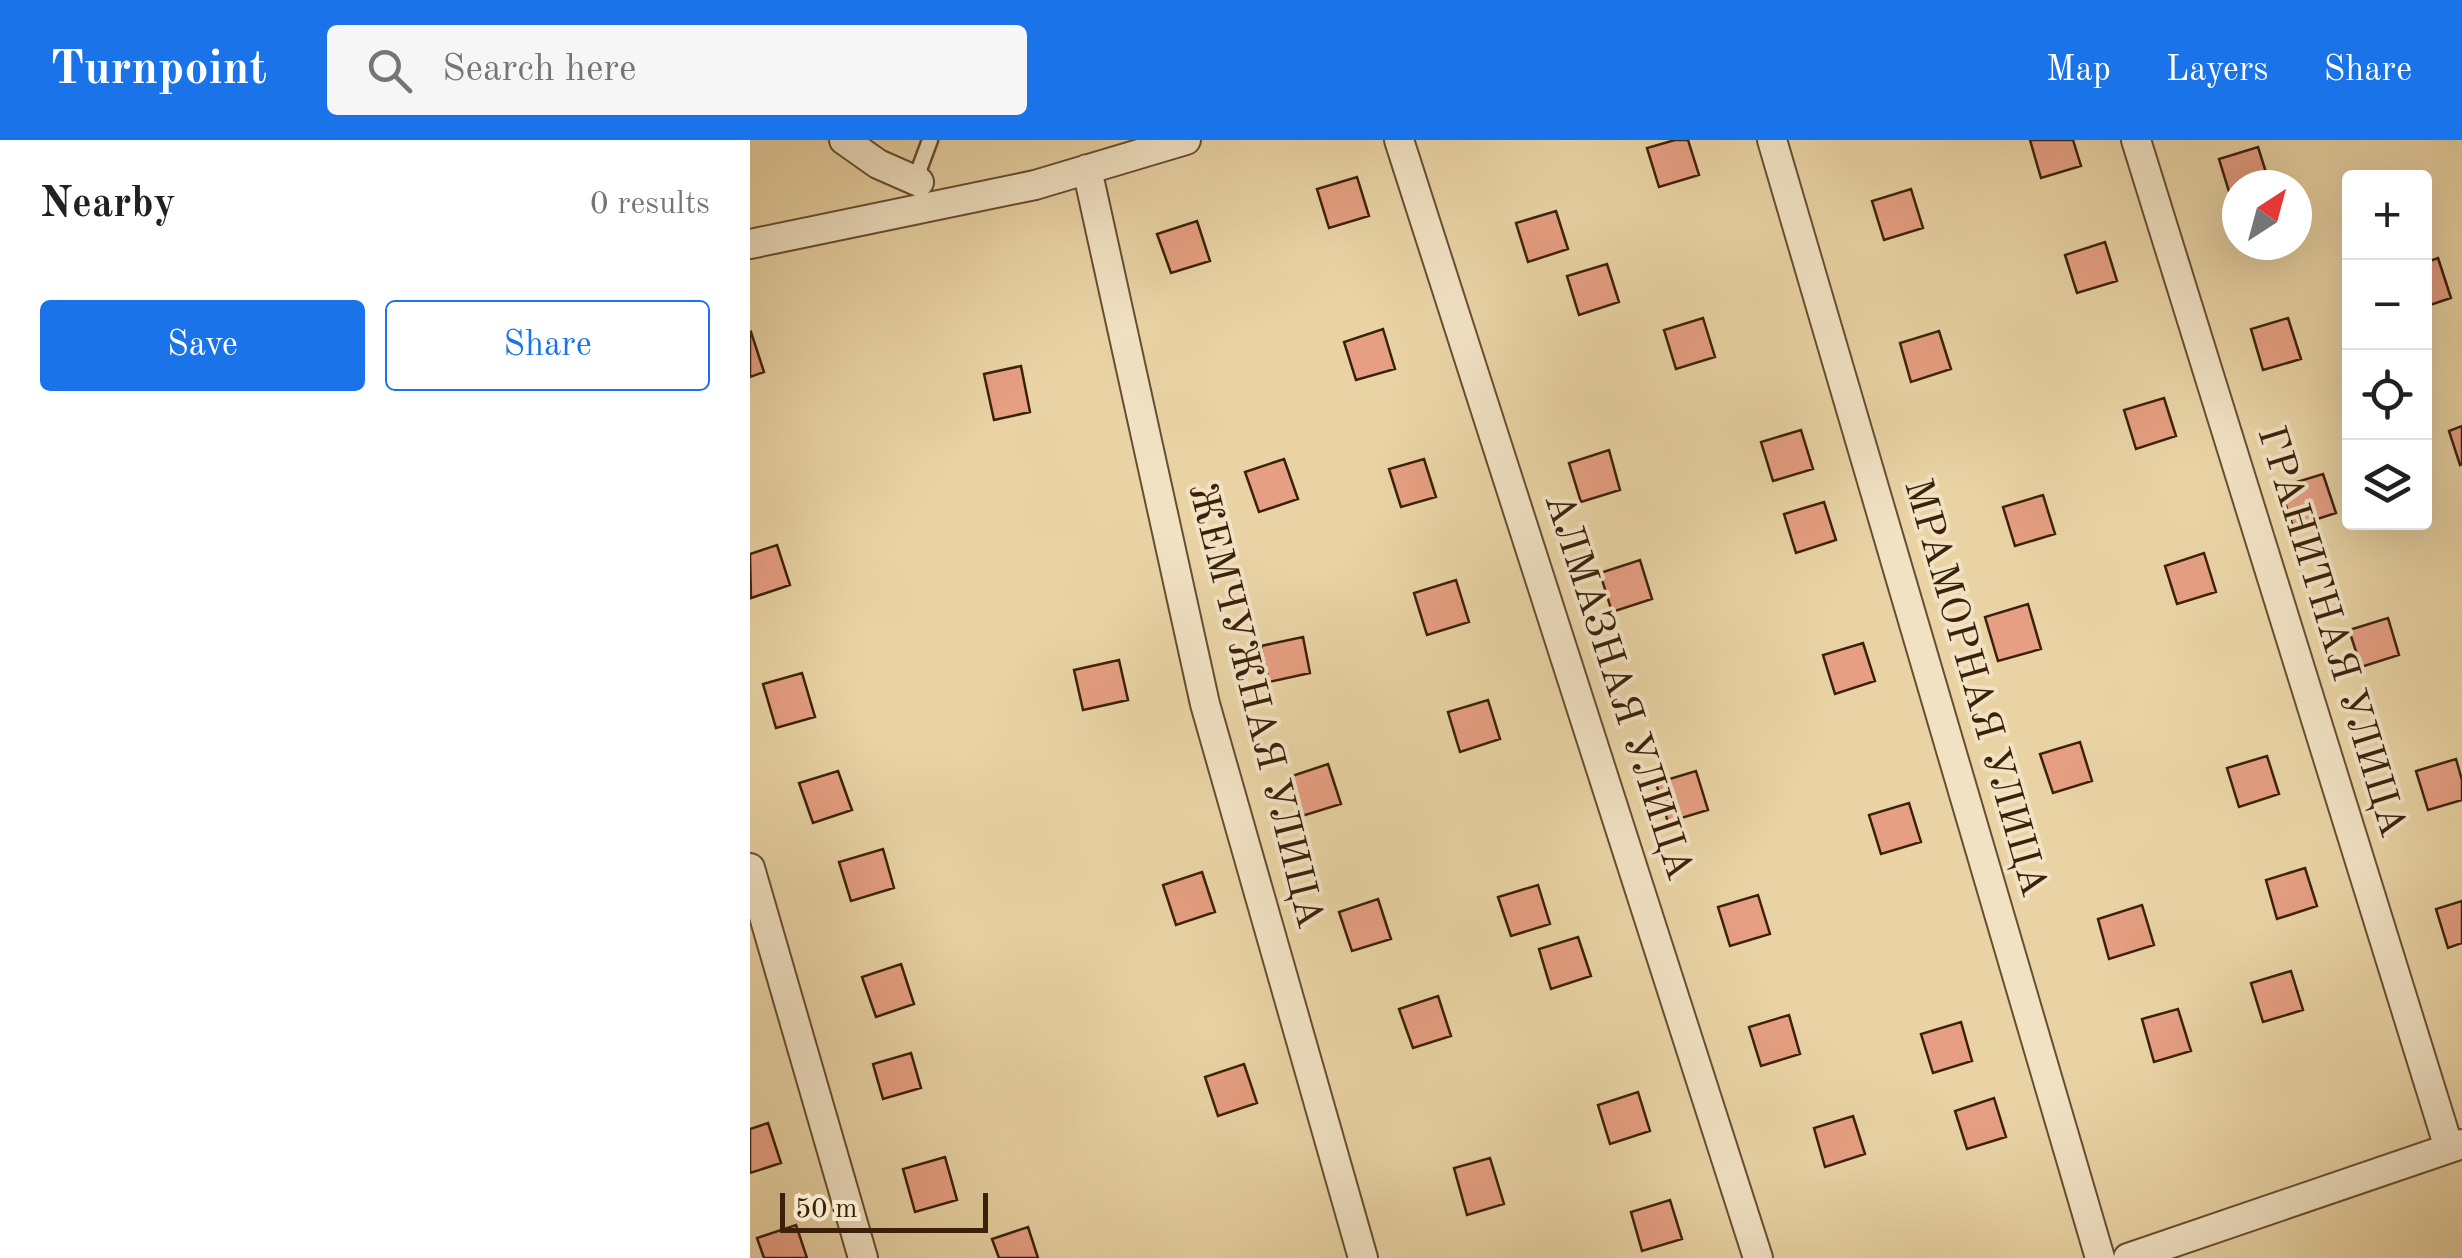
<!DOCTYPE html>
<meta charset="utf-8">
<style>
:root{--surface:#fff;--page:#f6f6f6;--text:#202124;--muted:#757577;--line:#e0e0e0;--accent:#1a73e8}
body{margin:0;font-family:"Old Standard TT",serif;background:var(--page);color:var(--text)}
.controls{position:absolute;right:30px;top:30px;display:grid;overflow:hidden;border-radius:10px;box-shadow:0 10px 40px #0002}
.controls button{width:90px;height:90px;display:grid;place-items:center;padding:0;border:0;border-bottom:2px solid var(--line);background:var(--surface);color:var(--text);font:50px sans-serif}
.compass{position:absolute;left:1472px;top:30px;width:90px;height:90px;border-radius:50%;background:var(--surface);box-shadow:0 10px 40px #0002;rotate:36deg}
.scale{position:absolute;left:30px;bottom:25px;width:208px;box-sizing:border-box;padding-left:10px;border:5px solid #3c210a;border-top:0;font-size:28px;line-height:35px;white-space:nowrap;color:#3c210a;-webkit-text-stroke:8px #f1e2c4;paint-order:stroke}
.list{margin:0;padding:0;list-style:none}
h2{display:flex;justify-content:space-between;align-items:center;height:130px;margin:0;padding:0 40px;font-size:42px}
h2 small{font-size:32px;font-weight:400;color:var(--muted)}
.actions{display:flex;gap:20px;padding:30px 40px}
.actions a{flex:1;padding:22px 0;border:2px solid var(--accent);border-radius:10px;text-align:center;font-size:35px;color:var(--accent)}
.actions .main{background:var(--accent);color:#fff}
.icon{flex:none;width:55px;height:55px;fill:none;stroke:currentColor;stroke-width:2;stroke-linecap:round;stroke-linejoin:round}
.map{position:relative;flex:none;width:1712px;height:1118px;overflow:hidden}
header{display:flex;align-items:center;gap:60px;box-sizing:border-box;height:140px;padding:0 50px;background:var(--accent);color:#fff}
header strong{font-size:48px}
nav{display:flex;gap:55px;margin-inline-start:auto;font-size:35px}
.search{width:700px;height:90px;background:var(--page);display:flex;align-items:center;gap:25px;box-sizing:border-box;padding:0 35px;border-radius:10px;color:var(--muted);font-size:38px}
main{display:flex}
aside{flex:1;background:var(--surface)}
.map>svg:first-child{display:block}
.building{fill:#e69f82;stroke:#3c210a;stroke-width:2.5}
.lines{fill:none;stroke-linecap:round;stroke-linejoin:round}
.lane-casing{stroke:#674e30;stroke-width:19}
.street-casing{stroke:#674e30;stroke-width:32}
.lane{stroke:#f1e2c4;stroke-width:14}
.street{stroke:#f1e2c4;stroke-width:28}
.labels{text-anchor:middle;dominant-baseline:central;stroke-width:8;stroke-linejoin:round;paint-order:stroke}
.street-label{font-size:40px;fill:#3c210a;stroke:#f1e2c4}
</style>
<header>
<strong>Turnpoint</strong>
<div class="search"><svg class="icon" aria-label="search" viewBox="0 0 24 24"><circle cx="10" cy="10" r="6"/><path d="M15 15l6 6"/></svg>Search here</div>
<nav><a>Map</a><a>Layers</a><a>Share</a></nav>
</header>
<main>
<aside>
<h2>Nearby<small>0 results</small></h2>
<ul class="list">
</ul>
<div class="actions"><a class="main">Save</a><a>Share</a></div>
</aside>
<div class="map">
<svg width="1712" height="1118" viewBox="0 0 1712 1118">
<rect width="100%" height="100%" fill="#e9d3a4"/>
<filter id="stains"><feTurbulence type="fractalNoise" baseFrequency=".002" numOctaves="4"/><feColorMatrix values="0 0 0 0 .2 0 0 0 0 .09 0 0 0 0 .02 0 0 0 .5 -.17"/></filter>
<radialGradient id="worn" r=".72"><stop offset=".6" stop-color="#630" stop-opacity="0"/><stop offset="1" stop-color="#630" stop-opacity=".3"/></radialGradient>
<path class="building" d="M 925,0 L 938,0 L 949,35 L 909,47 L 897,8 Z
M 1280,0 L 1323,0 L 1331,26 L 1291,38 Z
M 1508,7 L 1520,45 L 1487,45 L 1487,56 L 1481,58 L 1469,19 Z
M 607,37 L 619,76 L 579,88 L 567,49 Z
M 1161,49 L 1173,88 L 1134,100 L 1122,61 Z
M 806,71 L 818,109 L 778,122 L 766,83 Z
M 447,81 L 460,121 L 421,133 L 407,94 Z
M 1355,102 L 1367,141 L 1327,153 L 1315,115 Z
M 1688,118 L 1701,158 L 1674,167 L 1674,123 Z
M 857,124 L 869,162 L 829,175 L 817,136 Z
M 953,178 L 965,217 L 926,229 L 914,190 Z
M 1538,178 L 1551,219 L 1513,230 L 1501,189 Z
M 633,189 L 645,229 L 606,240 L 594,202 Z
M 1189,191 L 1201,229 L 1161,242 L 1150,203 Z
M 1,192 L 14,232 L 0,237 L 0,193 Z
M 271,226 L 280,272 L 244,280 L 234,234 Z
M 1414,258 L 1426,296 L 1386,309 L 1374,270 Z
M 1712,286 L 1712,324 L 1710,325 L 1699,291 Z
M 1051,290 L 1063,329 L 1023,341 L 1011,302 Z
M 859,310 L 870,350 L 831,362 L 819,323 Z
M 534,319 L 548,359 L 509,372 L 495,332 Z
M 674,319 L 686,357 L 651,367 L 639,329 Z
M 1573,334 L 1586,373 L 1543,387 L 1530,347 Z
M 1293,355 L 1305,394 L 1265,406 L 1253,367 Z
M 1074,362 L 1086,400 L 1046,413 L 1034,374 Z
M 27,405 L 40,445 L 1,458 L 0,414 Z
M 1454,413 L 1466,452 L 1427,464 L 1415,426 Z
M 890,420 L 902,459 L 862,472 L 850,433 Z
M 706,440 L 719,482 L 677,495 L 664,453 Z
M 1278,464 L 1291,509 L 1248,521 L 1235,477 Z
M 1638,478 L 1649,515 L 1611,527 L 1599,490 Z
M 553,497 L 560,533 L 519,542 L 511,506 Z
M 1113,503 L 1125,541 L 1085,554 L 1073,515 Z
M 369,520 L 378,560 L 333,570 L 324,530 Z
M 52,533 L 65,577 L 26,588 L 13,544 Z
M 738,560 L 750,599 L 710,612 L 698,572 Z
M 1330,602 L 1342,641 L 1303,653 L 1290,614 Z
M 1517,616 L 1529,654 L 1489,667 L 1477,628 Z
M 1706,619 L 1712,640 L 1712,660 L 1678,670 L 1666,631 Z
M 578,624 L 591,664 L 552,676 L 539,637 Z
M 88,631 L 102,670 L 63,683 L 49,643 Z
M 946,631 L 958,670 L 918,682 L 906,643 Z
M 1159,663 L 1171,702 L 1131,714 L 1119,675 Z
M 133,709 L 144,748 L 101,761 L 89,722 Z
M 1555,728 L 1567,766 L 1527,779 L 1516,740 Z
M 452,732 L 465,772 L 426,785 L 413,745 Z
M 788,745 L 800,784 L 761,796 L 748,757 Z
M 1008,755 L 1020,794 L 980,806 L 968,767 Z
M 628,759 L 641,799 L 602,811 L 589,772 Z
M 1712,761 L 1712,803 L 1698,808 L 1686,769 Z
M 1392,765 L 1404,805 L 1359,819 L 1348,779 Z
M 828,797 L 841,836 L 801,849 L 789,809 Z
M 151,824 L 164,864 L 126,877 L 112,837 Z
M 1541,831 L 1553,870 L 1513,882 L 1501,843 Z
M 688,856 L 701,896 L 663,908 L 649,869 Z
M 1428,869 L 1441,911 L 1404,922 L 1392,879 Z
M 1039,875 L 1050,914 L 1011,926 L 999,887 Z
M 1211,882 L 1222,921 L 1183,933 L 1171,894 Z
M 161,913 L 171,948 L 133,959 L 123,924 Z
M 494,924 L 507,963 L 468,976 L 455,937 Z
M 888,952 L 900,991 L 860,1004 L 848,965 Z
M 1244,958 L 1256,997 L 1217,1009 L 1205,971 Z
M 1103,976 L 1115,1014 L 1075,1027 L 1064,988 Z
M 18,983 L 31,1023 L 0,1033 L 0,989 Z
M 195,1017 L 207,1060 L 165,1072 L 153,1029 Z
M 740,1018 L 754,1064 L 717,1075 L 704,1028 Z
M 920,1060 L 932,1099 L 892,1111 L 881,1072 Z
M 46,1085 L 57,1118 L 14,1118 L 7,1098 Z
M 278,1087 L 288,1118 L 249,1118 L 242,1099 Z"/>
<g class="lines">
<defs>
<path id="lane" d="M 169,42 L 170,27 L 180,0"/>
<path id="street" d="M 94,0 L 128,24 L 169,42
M 649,0 L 1008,1118
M 1022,0 L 1350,1118
M 1386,0 L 1699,1008
M 337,29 L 455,564 L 613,1118
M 0,104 L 285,45 L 436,0
M 0,728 L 113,1118
M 1378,1118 L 1712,1004"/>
</defs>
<use href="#lane" class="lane-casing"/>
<use href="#street" class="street-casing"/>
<use href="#lane" class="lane"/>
<use href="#street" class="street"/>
</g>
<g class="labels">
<g class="street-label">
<text transform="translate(1580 492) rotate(73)">ГРАНИТНАЯ УЛИЦА</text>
<text transform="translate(867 547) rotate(72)">АЛМАЗНАЯ УЛИЦА</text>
<text transform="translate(1224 548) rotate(74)">МРАМОРНАЯ УЛИЦА</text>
<text transform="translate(504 566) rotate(76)">ЖЕМЧУЖНАЯ УЛИЦА</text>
</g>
</g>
<rect width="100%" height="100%" filter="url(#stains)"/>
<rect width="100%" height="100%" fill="url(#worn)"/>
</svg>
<div class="controls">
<button>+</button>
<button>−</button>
<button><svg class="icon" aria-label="locate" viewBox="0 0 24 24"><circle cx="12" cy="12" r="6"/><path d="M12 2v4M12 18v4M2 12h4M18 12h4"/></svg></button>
<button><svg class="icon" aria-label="layers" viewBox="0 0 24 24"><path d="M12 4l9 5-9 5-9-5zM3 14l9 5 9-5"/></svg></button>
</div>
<svg class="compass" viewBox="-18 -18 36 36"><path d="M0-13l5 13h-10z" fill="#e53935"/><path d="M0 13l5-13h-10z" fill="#757577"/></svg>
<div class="scale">50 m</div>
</div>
</main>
